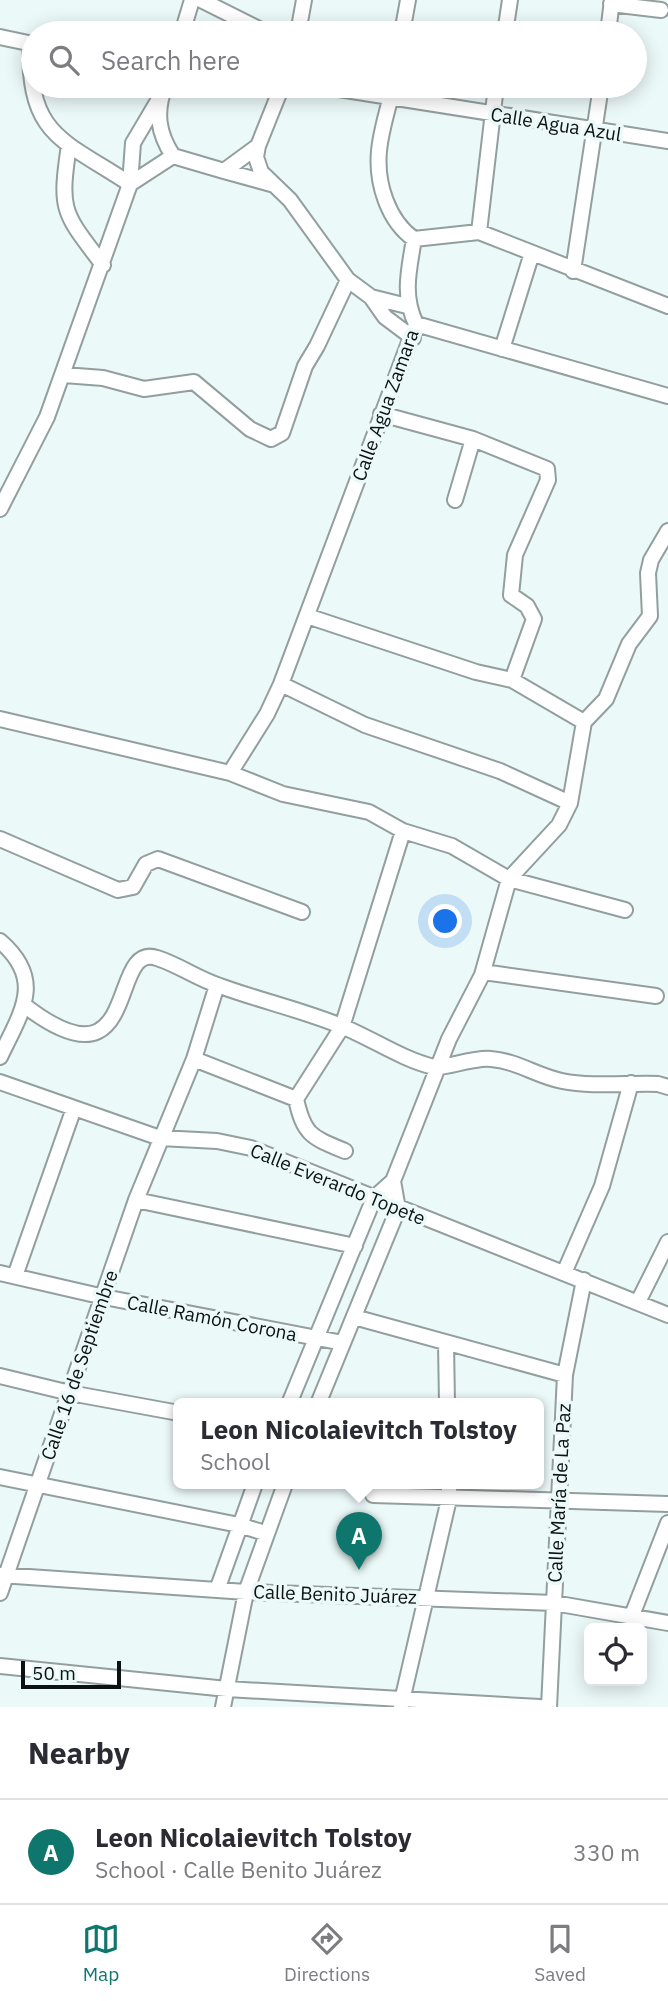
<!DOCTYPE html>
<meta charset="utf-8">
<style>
:root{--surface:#fff;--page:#f7f7f7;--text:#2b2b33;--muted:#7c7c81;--line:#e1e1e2;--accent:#0f766e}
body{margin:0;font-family:"IBM Plex Sans",sans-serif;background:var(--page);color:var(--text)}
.controls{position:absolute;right:21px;bottom:21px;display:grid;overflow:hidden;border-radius:10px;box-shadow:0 4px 18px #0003}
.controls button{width:63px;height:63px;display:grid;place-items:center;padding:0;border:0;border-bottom:2px solid var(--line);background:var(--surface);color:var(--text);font:35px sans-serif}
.scale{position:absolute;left:21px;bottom:18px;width:100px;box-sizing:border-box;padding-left:7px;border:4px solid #0c1111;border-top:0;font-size:19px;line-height:24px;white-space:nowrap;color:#0c1111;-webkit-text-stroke:5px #ebf9f8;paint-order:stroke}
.you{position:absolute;left:446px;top:922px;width:24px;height:24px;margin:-18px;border:5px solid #fff;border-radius:50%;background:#1a73e8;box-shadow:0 0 0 10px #1a73e833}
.badge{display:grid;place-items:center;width:46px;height:46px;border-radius:50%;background:var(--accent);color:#fff;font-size:23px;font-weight:700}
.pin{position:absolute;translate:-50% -58px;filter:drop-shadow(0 2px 4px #0008)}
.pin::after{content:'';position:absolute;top:37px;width:24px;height:21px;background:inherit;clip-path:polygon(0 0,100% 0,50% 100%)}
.popup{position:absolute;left:173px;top:1398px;width:371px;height:91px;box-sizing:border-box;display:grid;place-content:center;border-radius:10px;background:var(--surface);filter:drop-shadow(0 2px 5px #0005);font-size:23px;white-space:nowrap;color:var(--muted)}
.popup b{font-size:26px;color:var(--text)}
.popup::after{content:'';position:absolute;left:50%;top:100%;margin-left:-14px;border:14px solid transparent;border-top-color:var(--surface)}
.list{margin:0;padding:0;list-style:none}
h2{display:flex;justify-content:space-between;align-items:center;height:91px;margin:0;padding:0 28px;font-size:30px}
h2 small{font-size:23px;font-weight:400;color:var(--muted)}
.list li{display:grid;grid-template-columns:46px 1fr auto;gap:21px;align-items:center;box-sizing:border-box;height:105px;padding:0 28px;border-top:2px solid var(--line)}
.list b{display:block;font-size:26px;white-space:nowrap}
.list p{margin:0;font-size:23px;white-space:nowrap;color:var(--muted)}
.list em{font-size:23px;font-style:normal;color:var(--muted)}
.icon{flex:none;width:38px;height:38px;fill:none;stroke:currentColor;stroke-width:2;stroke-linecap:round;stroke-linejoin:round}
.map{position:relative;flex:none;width:668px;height:1707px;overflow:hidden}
.search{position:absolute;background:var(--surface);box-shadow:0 4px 18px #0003;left:21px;right:21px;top:21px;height:77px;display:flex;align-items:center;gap:18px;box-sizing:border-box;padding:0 24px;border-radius:38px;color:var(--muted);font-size:26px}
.sheet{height:196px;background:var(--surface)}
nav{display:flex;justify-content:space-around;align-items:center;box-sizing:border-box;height:98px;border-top:2px solid var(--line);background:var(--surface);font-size:19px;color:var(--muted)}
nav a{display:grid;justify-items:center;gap:4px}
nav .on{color:var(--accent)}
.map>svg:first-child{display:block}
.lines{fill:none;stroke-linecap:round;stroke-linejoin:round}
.minor-casing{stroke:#929f9e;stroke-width:18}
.minor{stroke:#fff;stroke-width:14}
.labels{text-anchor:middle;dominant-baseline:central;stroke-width:7;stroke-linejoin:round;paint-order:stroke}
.street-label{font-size:19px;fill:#0c1111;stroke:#ebf9f8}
</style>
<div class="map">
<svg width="668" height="1707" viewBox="0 0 668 1707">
<rect width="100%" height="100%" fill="#ebf9f8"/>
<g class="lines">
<defs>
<path id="minor" d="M 201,0 L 267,33
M 611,4 L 661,10
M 182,33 L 192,0
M 298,33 L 304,0
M 402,33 L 408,0
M 505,33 L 510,0
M 608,33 L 612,0
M 0,37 L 33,44
M 30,44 C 29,136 60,138 130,184
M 282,86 L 258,146 L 256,157 L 261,172 L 290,200 L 348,280 L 371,297 L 407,306
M 320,86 L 668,141
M 69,145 C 59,212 63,212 103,265
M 173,156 L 224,171 L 258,146
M 224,171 L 271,184
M 130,184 L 133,143 L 159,99
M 479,232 L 496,86
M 414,239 L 479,232 L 668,306
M 573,271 L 601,86
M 371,297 L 385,317 L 413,338
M 416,324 L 668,396
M 502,349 L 532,253
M 64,375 L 103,378 L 144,389 L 194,382 L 250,429 L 271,439 L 282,433 L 305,366 L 317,346 L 348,280
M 381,414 L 473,439 L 547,469 L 548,480 L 515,555 L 511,595 L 527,606 L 534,619 L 512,680
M 455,500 L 473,439
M 0,509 L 47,417 L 130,184 L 173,156 C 158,133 155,112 165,86
M 307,616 L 476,672 L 512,680 L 584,722
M 281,684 L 365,725 L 500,771 L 570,803
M 0,719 L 230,773 L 283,794 L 369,812 L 403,831 L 452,846 L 509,879 L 625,910
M 230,773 L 267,714 L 281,684 L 416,324 C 402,295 409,270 414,239 C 388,221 376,183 379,151 C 381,129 389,107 393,86
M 0,839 L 118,890 L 133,887 L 146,864 L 158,859 L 302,912
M 0,941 C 45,980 22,1011 0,1057
M 483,972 L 656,996
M 24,1005 C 143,1097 107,941 157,958 C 179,965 198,979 220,986 C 261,1001 306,1011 346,1028 C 374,1040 404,1060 434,1067 C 444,1069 474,1057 491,1059 C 517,1061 537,1076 562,1081 C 592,1087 627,1083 658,1084 L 668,1087
M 194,1059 L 296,1099
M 0,1082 L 160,1138 L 217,1141 L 251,1148 L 668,1315
M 345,1151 C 311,1137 304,1135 296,1099 L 342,1027 L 403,831
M 136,1200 L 355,1246
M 0,1273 L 104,1297 L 343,1343
M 564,1273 L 602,1186 L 631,1083
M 15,1276 L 74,1108
M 638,1302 L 668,1242
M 354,1317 L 565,1375
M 446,1343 L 447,1404
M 0,1376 L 70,1393 L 179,1413
M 289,1404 L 374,1198 L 393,1181 L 449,1039 L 482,975 L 509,879 L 559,825 L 570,803 L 584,722 L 606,699 L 629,644 L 650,616 L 648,573 L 651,560 L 668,531
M 318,1404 L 398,1209 L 393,1181
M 0,1477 L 239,1525 L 265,1533
M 373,1495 L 668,1504
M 0,1575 L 246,1592 L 554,1603 L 668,1623
M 217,1590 L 255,1484
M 0,1593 L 136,1200 L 194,1059 L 217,985
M 631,1618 L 668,1523
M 0,1666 L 227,1689 L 540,1707
M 401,1705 L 449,1499 L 449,1484
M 223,1707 L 246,1592 L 285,1484
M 549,1707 L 565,1375 L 584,1280"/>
</defs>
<use href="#minor" class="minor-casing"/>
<use href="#minor" class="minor"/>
</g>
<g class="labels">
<g class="street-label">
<text transform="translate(556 124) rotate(9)">Calle Agua Azul</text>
<text transform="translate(385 405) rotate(-70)">Calle Agua Zamara</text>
<text transform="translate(338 1184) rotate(22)">Calle Everardo Topete</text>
<text transform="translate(212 1318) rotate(11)">Calle Ramón Corona</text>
<text transform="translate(79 1365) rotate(-71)">Calle 16 de Septiembre</text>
<text transform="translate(559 1493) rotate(-87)">Calle María de La Paz</text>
<text transform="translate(335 1594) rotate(2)">Calle Benito Juárez</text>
</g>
</g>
</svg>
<div class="controls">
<button><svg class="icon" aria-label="locate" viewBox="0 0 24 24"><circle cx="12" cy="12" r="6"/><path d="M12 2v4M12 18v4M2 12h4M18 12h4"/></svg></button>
</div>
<div class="scale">50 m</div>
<div class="you"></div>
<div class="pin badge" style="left:359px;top:1570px">A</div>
<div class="popup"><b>Leon Nicolaievitch Tolstoy</b>School</div>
<div class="search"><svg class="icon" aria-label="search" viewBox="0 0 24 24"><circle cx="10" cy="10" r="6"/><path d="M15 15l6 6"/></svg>Search here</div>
</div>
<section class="sheet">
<h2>Nearby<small></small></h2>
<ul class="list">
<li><span class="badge">A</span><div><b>Leon Nicolaievitch Tolstoy</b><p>School · Calle Benito Juárez</p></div><em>330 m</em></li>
</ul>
</section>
<nav>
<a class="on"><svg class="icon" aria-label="map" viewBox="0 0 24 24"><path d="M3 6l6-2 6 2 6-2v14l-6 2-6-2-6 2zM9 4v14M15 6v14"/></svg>Map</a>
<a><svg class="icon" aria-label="directions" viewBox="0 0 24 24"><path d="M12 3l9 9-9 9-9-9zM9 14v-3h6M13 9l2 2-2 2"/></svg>Directions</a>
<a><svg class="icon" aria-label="saved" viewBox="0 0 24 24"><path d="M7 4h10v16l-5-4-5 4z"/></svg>Saved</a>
</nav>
